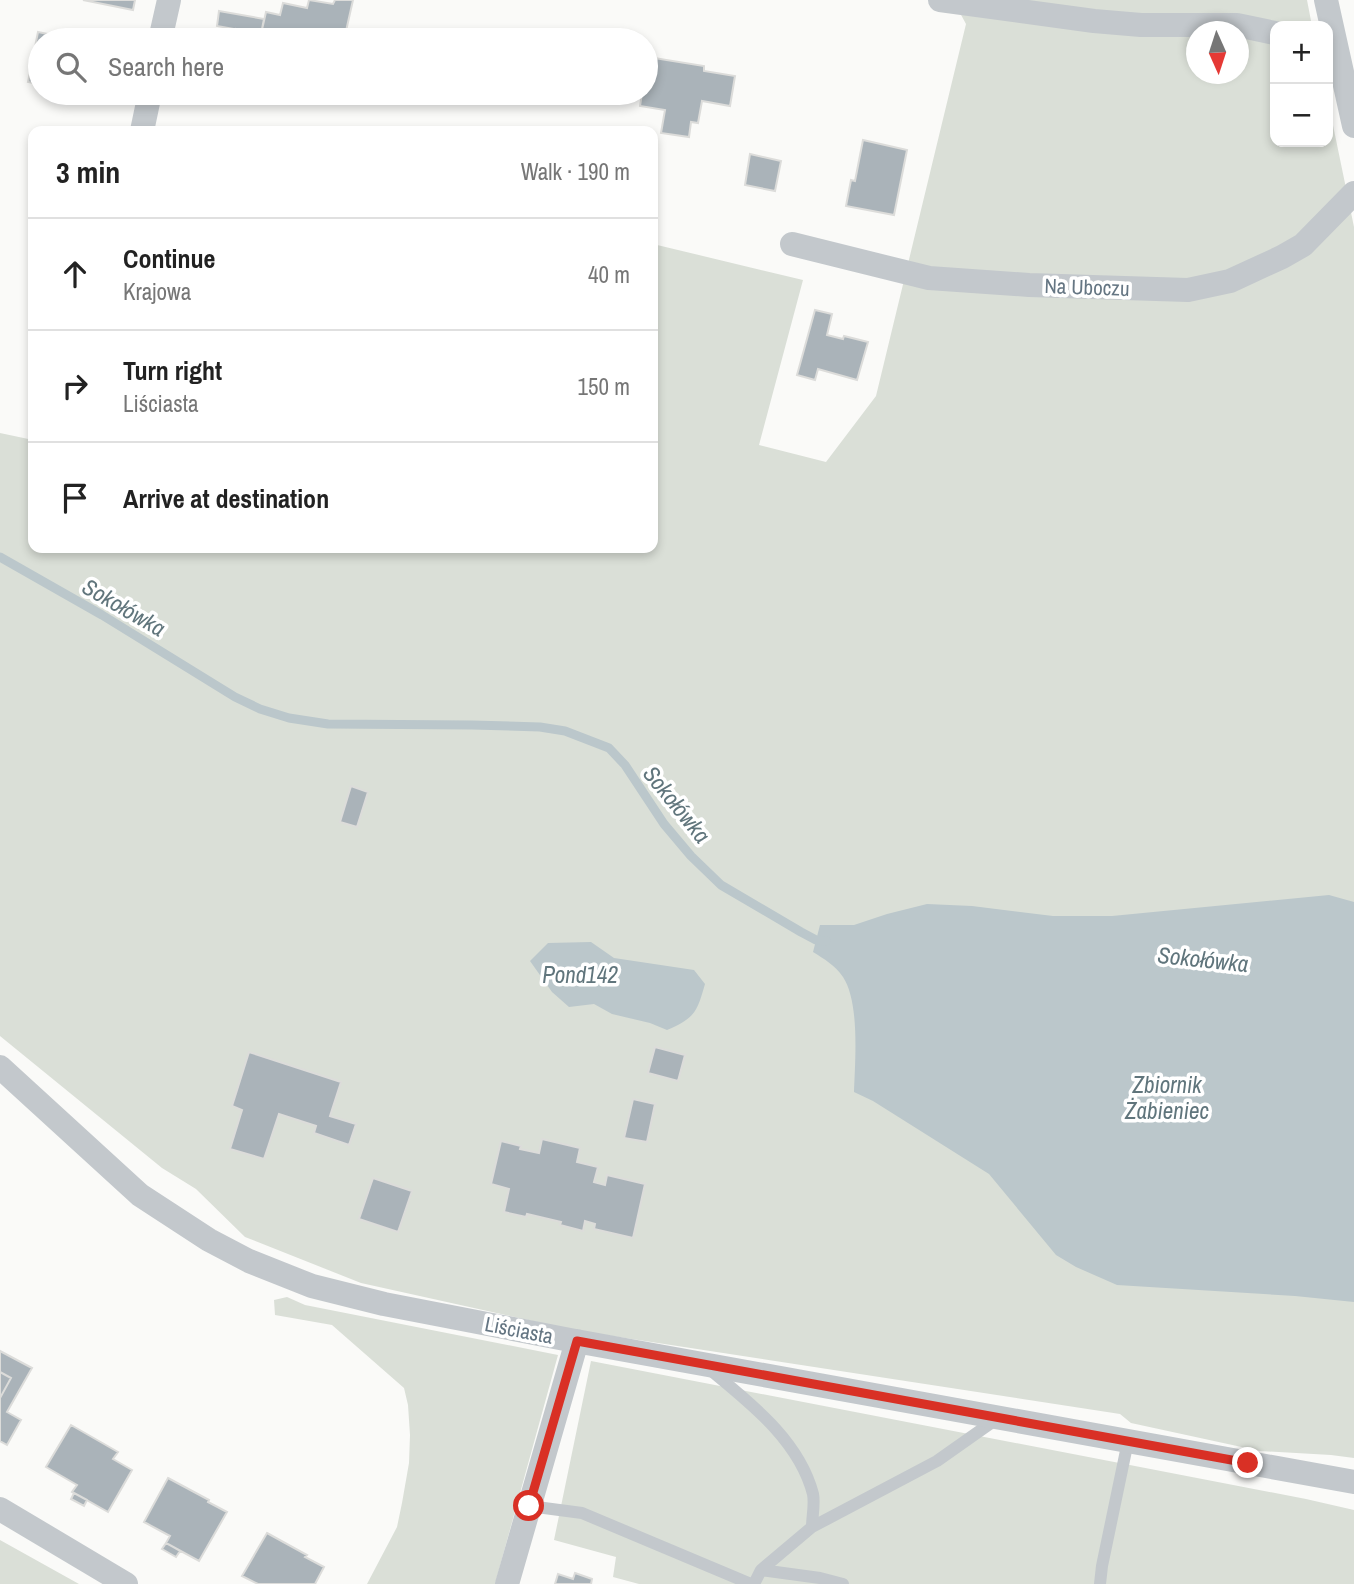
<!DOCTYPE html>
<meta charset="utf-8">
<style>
:root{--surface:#fff;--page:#f6f6f6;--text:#222;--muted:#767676;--line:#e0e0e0}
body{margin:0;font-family:"Archivo Narrow",sans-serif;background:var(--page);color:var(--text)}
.controls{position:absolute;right:21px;top:21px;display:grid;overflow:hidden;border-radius:14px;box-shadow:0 4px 10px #0003}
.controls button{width:63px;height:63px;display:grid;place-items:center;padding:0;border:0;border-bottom:2px solid var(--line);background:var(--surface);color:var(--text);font:35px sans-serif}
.compass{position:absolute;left:1186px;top:21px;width:63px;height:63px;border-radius:50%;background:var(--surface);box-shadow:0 4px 10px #0003;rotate:177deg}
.stop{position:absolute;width:21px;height:21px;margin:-16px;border:5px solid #d93025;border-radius:50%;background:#fff}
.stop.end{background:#d93025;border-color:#fff;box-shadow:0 2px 7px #0008}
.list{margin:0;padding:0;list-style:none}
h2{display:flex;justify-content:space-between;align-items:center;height:91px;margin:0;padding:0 28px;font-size:30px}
h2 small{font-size:23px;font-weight:400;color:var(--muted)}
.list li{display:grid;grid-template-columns:46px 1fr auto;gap:21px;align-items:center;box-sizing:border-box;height:112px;padding:0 28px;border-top:2px solid var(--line)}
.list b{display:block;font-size:26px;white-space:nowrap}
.list p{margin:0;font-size:23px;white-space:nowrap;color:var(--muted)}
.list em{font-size:23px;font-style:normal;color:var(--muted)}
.icon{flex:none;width:38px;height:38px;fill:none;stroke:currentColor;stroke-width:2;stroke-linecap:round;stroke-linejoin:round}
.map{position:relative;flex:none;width:1354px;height:1584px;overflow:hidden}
.search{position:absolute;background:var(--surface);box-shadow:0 4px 10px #0003;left:28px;top:28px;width:630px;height:77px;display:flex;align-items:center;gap:18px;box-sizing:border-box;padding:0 24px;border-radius:38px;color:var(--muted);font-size:26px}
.panel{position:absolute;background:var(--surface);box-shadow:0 4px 10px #0003;left:28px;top:126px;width:630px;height:427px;border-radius:14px}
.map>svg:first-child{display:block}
.green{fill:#dadfd7;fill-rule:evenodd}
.water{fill:#bbc7cb}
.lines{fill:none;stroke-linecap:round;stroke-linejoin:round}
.stream{stroke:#bbc7cb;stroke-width:9}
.building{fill:#aab3b9;stroke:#dcdcda;stroke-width:2}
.lane{stroke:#c3c8cc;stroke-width:12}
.street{stroke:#c3c8cc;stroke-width:24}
.route{stroke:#d93025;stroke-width:9}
.labels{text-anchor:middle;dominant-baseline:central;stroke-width:7;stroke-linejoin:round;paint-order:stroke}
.street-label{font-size:21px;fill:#657683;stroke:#fff}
.water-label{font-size:23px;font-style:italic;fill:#60757c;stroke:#fff}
</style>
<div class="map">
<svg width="1354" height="1584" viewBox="0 0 1354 1584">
<rect width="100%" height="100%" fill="#fafaf8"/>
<path class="green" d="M 953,0 L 1307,0 L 1312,26 L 1275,26 L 1275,142 L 1328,142 L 1328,101 L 1354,227 L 1354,1458 L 1331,1455 L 1260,1451 L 1131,1423 L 1120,1414 L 573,1330 L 361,1283 L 245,1237 L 196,1189 L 162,1168 L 0,1036 L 0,433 L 33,440 L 33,548 L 653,548 L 653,244 L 803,280 L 759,445 L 826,462 L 876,396 L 966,24 ZM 1196,32 L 1238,32 L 1238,74 L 1196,74 Z
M 287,1297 L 305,1305 L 558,1355 L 495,1584 L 367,1584 L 397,1527 L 402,1503 L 409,1463 L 410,1435 L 408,1405 L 404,1388 L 332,1325 L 275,1315 L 274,1300 Z
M 591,1361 L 1306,1499 L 1354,1510 L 1354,1584 L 639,1584 L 613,1577 L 616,1557 L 554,1540 Z
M 0,1540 L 79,1584 L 0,1584 Z"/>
<path class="water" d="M 1329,895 L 1354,902 L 1354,1302 L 1295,1296 L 1117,1285 L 1076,1267 L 1056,1255 L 989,1174 L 873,1101 L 854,1092 C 855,1061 860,1003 843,977 C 835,965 824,959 813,952 L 820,925 L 854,925 L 887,914 L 927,904 L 972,906 L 1053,916 L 1112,916 Z
M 591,942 L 614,958 L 694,970 L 705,984 C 697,1012 695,1018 667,1030 L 650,1023 L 612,1014 L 594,1004 L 569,1007 L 552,992 L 530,961 L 548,943 Z"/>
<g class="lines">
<path class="stream" d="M 0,557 L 102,615 L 235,697 L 260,709 L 289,718 L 328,724 L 472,725 L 540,727 L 565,731 L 609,748 L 625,765 L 664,824 L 691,856 L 721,885 L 801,932 L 816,940 L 826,941"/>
</g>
<path class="building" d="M 83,0 L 135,0 L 133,10 Z
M 309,0 L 333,4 L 335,0 L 353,0 L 344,40 L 290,40 L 261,34 L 266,12 L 280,15 L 283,3 L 307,8 Z
M 219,11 L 264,19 L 261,34 L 217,26 Z
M 236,29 L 260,34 L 259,40 L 234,39 Z
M 38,32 L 62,37 L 61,40 L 40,40 L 40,84 L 28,82 Z
M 648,57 L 704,66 L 704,71 L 735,76 L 730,106 L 702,101 L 698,123 L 691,122 L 689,137 L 661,133 L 665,110 L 640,106 L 642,93 L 646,93 L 646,69 Z
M 863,140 L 907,150 L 894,215 L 846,206 L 851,180 L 855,181 Z
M 750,154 L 781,161 L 775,191 L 745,185 Z
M 815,310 L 832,314 L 827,335 L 843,339 L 844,336 L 868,342 L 857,380 L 818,369 L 815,380 L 797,375 Z
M 351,786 L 368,792 L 357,827 L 340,822 Z
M 655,1047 L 685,1055 L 678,1081 L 648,1073 Z
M 249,1052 L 341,1082 L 330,1116 L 356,1124 L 349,1145 L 314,1133 L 316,1126 L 279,1114 L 264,1159 L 230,1149 L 242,1110 L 232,1106 Z
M 633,1099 L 655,1104 L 647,1142 L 624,1138 Z
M 542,1139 L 580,1148 L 577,1162 L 598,1167 L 594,1182 L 605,1185 L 607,1175 L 645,1184 L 633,1238 L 594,1229 L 595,1224 L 585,1221 L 583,1231 L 560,1225 L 561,1222 L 527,1214 L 526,1217 L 504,1212 L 509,1189 L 491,1184 L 501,1141 L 521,1146 L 520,1149 L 539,1153 Z
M 373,1178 L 412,1191 L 398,1232 L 359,1219 Z
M 0,1351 L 32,1368 L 7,1412 L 21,1420 L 7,1445 L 0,1441 L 0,1398 L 11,1378 L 0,1372 Z
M 0,1372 L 11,1378 L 0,1398 Z
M 71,1425 L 118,1452 L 113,1459 L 132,1470 L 108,1512 L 74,1493 L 72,1492 L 77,1485 L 46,1467 Z
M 168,1478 L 209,1500 L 208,1502 L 227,1512 L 199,1561 L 166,1543 L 170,1536 L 144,1522 Z
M 74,1493 L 87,1500 L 84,1506 L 71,1499 Z
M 267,1533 L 307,1555 L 305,1557 L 324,1567 L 315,1584 L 258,1584 L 242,1576 Z
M 166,1543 L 180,1551 L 176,1557 L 162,1549 Z
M 575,1573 L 592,1579 L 591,1584 L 555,1584 L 558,1574 L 573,1579 Z"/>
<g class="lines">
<path class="lane" d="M 709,1369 C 750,1403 799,1440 813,1494 C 815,1504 812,1517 812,1527
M 529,1506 L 582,1513 L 751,1584
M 761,1570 L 820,1578 L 843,1584
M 754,1584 L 761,1570 L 812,1527 L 937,1461 L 998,1418
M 1100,1584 L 1102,1566 L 1128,1441"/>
<path class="street" d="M 940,0 L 1094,21 L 1141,25 L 1237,25 L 1275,33
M 1326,0 L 1354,126
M 160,40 L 169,0
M 142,131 L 150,93
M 792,244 L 929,278 L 1029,285 L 1188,290 L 1230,281 L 1282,257 L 1303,245 L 1354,193
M 0,1067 L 140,1195 L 209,1240 L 249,1261 L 312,1286 L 384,1304 L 570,1340 L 1354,1482
M 0,1509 L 126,1584
M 507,1584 L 577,1341"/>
</g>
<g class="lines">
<path class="route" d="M 529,1506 L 577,1341 L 1248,1463"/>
</g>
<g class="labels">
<g class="street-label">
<text transform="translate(1087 287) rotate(2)">Na Uboczu</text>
<text transform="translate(519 1330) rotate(11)">Liściasta</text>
</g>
<g class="water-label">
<text transform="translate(124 607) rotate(30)">Sokołówka</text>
<text transform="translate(677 804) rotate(51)">Sokołówka</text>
<text transform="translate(1203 959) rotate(6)">Sokołówka</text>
<text x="580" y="974">Pond142</text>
<text x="1167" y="1084">Zbiornik<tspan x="1167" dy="26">Żabieniec</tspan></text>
</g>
</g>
</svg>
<div class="controls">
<button>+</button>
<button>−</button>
</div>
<svg class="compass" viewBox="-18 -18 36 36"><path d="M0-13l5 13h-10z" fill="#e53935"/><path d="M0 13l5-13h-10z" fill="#767676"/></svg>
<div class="stop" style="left:529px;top:1506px"></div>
<div class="stop end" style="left:1248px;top:1463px"></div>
<div class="search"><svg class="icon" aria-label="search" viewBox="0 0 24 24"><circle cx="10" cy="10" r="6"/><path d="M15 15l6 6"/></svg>Search here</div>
<section class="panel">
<h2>3 min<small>Walk · 190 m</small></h2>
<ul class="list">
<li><svg class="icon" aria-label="ahead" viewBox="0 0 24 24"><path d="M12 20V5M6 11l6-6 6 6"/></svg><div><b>Continue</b><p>Krajowa</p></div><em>40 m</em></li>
<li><svg class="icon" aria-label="right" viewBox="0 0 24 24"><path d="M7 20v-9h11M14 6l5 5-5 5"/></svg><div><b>Turn right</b><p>Liściasta</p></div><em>150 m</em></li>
<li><svg class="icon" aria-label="arrive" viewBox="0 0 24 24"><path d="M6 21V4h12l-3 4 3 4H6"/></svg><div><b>Arrive at destination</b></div></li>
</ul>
</section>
</div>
